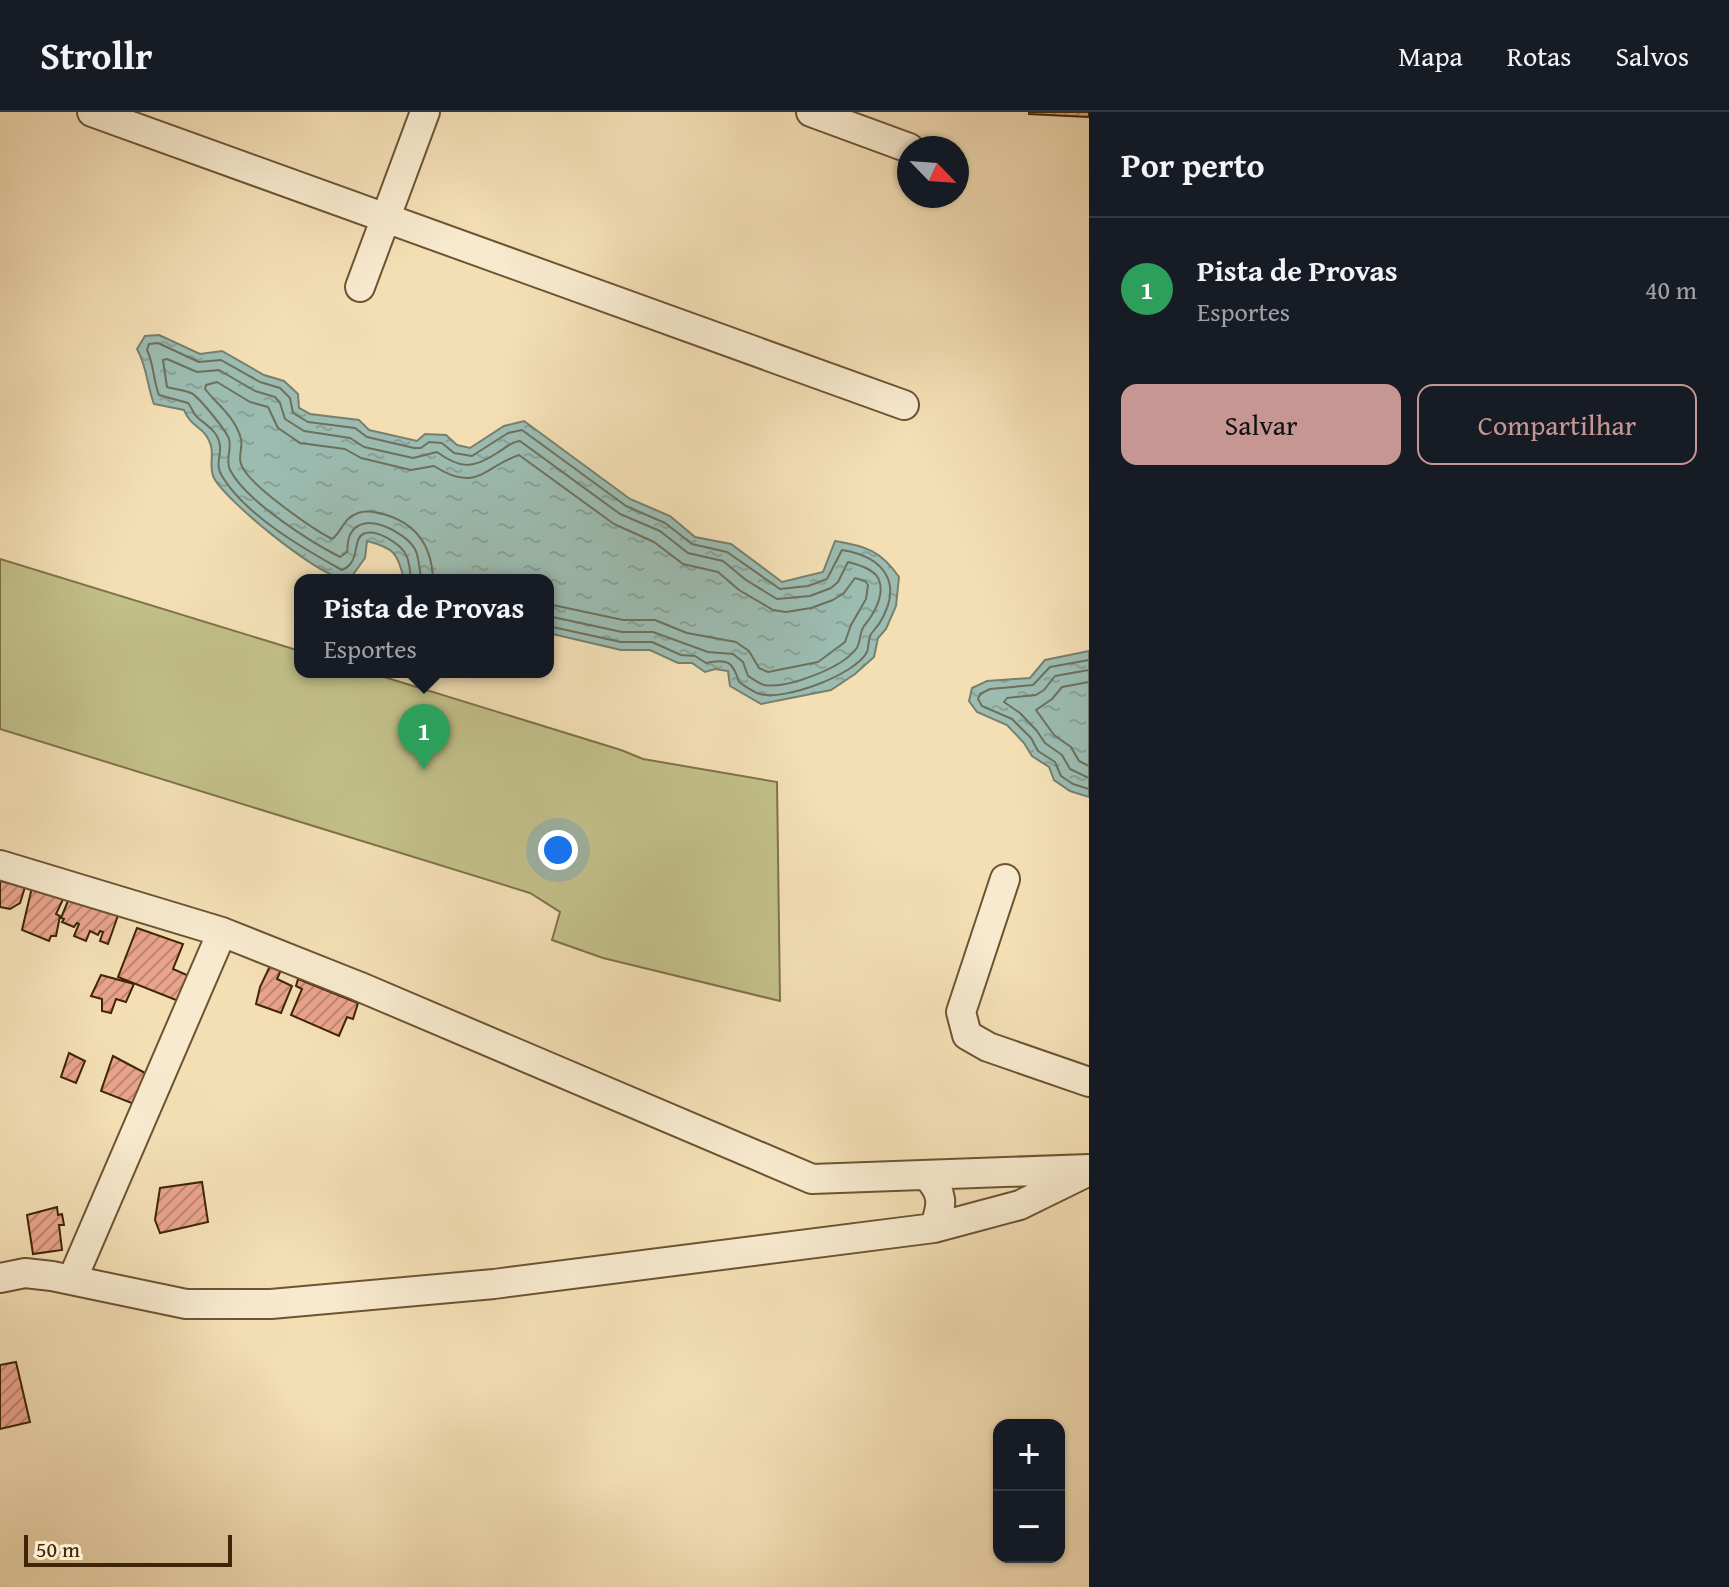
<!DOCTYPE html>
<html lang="pt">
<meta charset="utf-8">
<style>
:root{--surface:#171b24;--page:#20242c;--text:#f1f3f6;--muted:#9ea1a6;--line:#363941;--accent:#c59692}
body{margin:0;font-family:"Gentium Book Plus",serif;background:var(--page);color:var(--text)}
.controls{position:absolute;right:24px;bottom:24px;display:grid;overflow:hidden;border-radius:16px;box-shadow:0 2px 6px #0004}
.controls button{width:72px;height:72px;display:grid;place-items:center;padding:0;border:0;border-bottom:2px solid var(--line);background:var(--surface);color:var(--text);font:40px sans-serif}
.compass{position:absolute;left:897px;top:24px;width:72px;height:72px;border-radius:50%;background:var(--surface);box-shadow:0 2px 6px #0004;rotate:115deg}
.scale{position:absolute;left:24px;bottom:20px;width:208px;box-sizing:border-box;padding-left:8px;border:4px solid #3e2506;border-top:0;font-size:22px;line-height:28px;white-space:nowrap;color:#3e2506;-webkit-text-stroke:6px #f8eacf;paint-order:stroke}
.you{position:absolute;left:558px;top:738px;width:28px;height:28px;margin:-20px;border:6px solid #fff;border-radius:50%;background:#1a73e8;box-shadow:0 0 0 12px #1a73e833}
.badge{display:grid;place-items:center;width:52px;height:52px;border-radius:50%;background:var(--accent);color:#fff;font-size:26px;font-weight:700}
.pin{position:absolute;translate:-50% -66px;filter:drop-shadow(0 2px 4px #0008)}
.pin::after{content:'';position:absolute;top:42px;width:28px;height:24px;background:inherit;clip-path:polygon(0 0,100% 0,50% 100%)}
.popup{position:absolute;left:294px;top:462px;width:260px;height:104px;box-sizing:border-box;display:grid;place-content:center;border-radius:16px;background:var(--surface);filter:drop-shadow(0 2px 6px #0005);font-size:26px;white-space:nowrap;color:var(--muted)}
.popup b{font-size:30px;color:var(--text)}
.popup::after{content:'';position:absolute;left:50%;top:100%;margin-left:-16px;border:16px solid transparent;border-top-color:var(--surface)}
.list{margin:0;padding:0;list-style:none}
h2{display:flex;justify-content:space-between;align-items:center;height:104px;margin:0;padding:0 32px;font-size:34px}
h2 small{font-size:26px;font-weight:400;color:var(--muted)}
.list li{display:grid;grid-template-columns:52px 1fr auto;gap:24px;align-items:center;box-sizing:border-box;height:144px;padding:0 32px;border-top:2px solid var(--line)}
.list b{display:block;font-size:30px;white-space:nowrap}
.list p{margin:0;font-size:26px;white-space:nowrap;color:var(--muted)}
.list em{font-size:26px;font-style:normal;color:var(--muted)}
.actions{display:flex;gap:16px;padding:24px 32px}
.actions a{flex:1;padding:18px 0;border:2px solid var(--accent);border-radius:16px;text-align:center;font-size:28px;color:var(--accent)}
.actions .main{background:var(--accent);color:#111}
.map{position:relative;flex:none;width:1089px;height:1475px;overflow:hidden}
header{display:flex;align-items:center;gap:48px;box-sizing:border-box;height:112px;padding:0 40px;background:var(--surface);border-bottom:2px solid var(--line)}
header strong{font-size:38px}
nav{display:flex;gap:44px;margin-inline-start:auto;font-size:28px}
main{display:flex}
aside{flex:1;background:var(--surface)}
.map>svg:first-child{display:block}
.green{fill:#c2c089;stroke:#807248;stroke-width:2}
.water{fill:url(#water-ripples);stroke:#76806d;stroke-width:2}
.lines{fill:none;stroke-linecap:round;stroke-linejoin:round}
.shore{stroke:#6d705c;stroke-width:2}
.building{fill:url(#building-hatch);stroke:#3e2506;stroke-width:2}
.minor-casing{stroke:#6c5432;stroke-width:32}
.minor{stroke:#f8eacf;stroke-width:28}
</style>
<header>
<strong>Strollr</strong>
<nav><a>Mapa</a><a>Rotas</a><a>Salvos</a></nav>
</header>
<main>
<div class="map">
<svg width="1089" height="1475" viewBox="0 0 1089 1475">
<defs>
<pattern id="water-ripples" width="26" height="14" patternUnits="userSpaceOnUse" patternTransform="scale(2)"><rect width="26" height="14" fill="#9cbcb2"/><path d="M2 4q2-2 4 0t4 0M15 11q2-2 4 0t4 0" fill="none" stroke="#87a198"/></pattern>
<pattern id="building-hatch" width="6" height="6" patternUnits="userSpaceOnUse" patternTransform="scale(2)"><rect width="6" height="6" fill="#eaa48c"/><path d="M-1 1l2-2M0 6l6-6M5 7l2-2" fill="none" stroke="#bf8570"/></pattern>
</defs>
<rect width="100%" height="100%" fill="#f4dfb5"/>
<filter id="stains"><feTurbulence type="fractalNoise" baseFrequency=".0025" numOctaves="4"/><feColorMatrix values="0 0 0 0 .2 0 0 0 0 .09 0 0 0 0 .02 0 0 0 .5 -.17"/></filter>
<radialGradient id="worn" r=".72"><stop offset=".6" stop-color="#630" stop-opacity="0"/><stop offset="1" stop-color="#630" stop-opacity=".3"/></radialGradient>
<path class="green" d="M 0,447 L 300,539 L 300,560 L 368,560 L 621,638 L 643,647 L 777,670 L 780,889 L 603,846 L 552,828 L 560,800 L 530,781 L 0,617 Z"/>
<path class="water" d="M 159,223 L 200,242 L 222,239 L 264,263 L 284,269 L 298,282 L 299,296 L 310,302 L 359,308 L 369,318 L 417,329 L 425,322 L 446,323 L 457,333 L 470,336 L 504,314 L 524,309 L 630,387 L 670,404 L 695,425 L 731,432 L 782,470 L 823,460 L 835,429 C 866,434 881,439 899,465 L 896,494 L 886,517 L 878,526 L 874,545 L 855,562 L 831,578 L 761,592 L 730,574 L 728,559 L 715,557 L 705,560 L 692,551 L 678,551 L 650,538 L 621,538 L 548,521 L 548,468 L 404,468 C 398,441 394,436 367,429 L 365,446 L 352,464 C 348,464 343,466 339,465 C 315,461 226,389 214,366 C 208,354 215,342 210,331 C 203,313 192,317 184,298 L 154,292 C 147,274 147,254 137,237 L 145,224 Z
M 1089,539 L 1089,685 L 1070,679 L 1054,668 L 1049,655 L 1032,644 L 1024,631 L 1007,613 L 977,600 L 969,589 L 972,576 L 987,569 L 1030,566 L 1045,548 Z"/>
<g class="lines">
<path class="shore" d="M 411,468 C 410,461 410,450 406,443 C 401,432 376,416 363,422 C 352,428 361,450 342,458 C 304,437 245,403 222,364 C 215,353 221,345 220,334 C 219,321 207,313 198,306 C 194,303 192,296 188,291 L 159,283 C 153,268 154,252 147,238 L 149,232 L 158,231 L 199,250 L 221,248 L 260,270 L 280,276 L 290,286 L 293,301 L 308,310 L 355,316 L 367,325 L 414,336 L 421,336 L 429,330 L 442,331 L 454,341 L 472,344 L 508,321 L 522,318 L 626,394 L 665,411 L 692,432 L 727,440 L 780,477 L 808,474 L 827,467 L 842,438 C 885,445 904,472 879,512 C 878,513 872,521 871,522 C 868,527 869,535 867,540 C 855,563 784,589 760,582 C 753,580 745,574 739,570 C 733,550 728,546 706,551 L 695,544 L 681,543 L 652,530 L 621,530 L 548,514
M 421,468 C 420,459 419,445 415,437 C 405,420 364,398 351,421 C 347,427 348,434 347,440 L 340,445 C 309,429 246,389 230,358 C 225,348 232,337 229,327 C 226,318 198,284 191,281 C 183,278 174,277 167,275 L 163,248 L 167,247 L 197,260 L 219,258 L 255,279 L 275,285 L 280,291 L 285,307 L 304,319 L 350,326 L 364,335 L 413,346 L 437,340 C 460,357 473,357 497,341 C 506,336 510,330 520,329 L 620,402 L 660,419 L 688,441 L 723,449 L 746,468 L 777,487 L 810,484 L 831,476 L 838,470 L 848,450 C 858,453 875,457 879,468 C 885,484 873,503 864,514 C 859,521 861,531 856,537 C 842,556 787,577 764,573 C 759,572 752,566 748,564 L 743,550 L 733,542 L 708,540 L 653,520 L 622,520 L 548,504
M 433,468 C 432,434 416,411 383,402 C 374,400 366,398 358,401 C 343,406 342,420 332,427 C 313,417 247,372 241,352 C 238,344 243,335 241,327 C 236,306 217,292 205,277 L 206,273 L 217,270 L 250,290 L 268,295 L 278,316 L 300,331 L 345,337 L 361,346 L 411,358 L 434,354 C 477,382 485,354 519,343 L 614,412 L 654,430 L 683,452 L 718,460 L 739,478 L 773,498 L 786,500 L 811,496 L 833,488 L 844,481 L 855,466 L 865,469 L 868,473 L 866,487 L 851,513 L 845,530 L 818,550 L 768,560 L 759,556 L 749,539 L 736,530 L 687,521 L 655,508 L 623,508 L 548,492
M 1089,548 L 1050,555 L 1033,573 L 990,577 L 980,582 L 978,587 L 982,594 L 1012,607 L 1031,626 L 1038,639 L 1055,650 L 1061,664 L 1073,672 L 1089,677
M 1089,558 L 1055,564 L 1044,578 L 1036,583 L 1007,586 L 1004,590 L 1020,601 L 1037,619 L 1045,631 L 1062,643 L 1070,657 L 1089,666
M 1089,570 L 1062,575 L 1052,587 L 1036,598 L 1054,623 L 1071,635 L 1079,649 L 1089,654"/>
</g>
<path class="building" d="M 1029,0 L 1089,0 L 1089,5 L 1029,2 Z
M 0,769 L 25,775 L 20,791 L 10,797 L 0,795 Z
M 33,771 L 66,781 L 56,802 L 60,804 L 56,824 L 51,824 L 49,829 L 22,818 Z
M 72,779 L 121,795 L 108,832 L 100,829 L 103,820 L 100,819 L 98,823 L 90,819 L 86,829 L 74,824 L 79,812 L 77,811 L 74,815 L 62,810 L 64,807 L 61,806 Z
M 137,816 L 183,832 L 173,857 L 196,867 L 186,892 L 118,865 Z
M 270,854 L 281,858 L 277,867 L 292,874 L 281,901 L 256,892 L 260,875 Z
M 101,863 L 134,872 L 126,890 L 116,887 L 111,901 L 102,899 L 102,887 L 91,884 Z
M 298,867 L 358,891 L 353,907 L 347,905 L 339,924 L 291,903 L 302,877 L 296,874 Z
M 69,941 L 85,949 L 76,971 L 61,965 Z
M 113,944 L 149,963 L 139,994 L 101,979 Z
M 202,1070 L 208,1110 L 160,1121 L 155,1108 L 160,1076 Z
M 57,1095 L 58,1103 L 62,1102 L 64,1113 L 59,1113 L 62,1138 L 33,1142 L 27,1103 Z
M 16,1250 L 30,1310 L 0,1317 L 0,1253 Z"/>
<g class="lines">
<defs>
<path id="minor" d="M 92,0 L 904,293
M 811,0 L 909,36
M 360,175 L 425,0
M 0,753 L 222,820 L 358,874 L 812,1067 L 1089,1057
M 1005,767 L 961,900 L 967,923 L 988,935 L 1089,970
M 926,1063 C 944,1081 943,1092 934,1116
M 0,1166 L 25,1161 L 52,1164 L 186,1192 L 271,1192 L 494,1172 L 934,1116 L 1020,1093 L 1085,1061
M 72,1168 L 222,820"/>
</defs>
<use href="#minor" class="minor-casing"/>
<use href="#minor" class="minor"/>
</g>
<rect width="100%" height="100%" filter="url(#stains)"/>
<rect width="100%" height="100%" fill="url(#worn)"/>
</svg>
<div class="controls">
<button>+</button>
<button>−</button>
</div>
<svg class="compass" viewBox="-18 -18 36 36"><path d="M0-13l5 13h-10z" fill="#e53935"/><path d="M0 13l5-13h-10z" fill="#9ea1a6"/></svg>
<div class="scale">50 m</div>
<div class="you"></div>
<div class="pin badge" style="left:424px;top:658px;background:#2e9e5b">1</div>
<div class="popup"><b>Pista de Provas</b>Esportes</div>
</div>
<aside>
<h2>Por perto<small></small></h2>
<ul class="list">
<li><span class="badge" style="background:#2e9e5b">1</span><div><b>Pista de Provas</b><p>Esportes</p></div><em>40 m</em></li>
</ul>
<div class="actions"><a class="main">Salvar</a><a>Compartilhar</a></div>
</aside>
</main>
